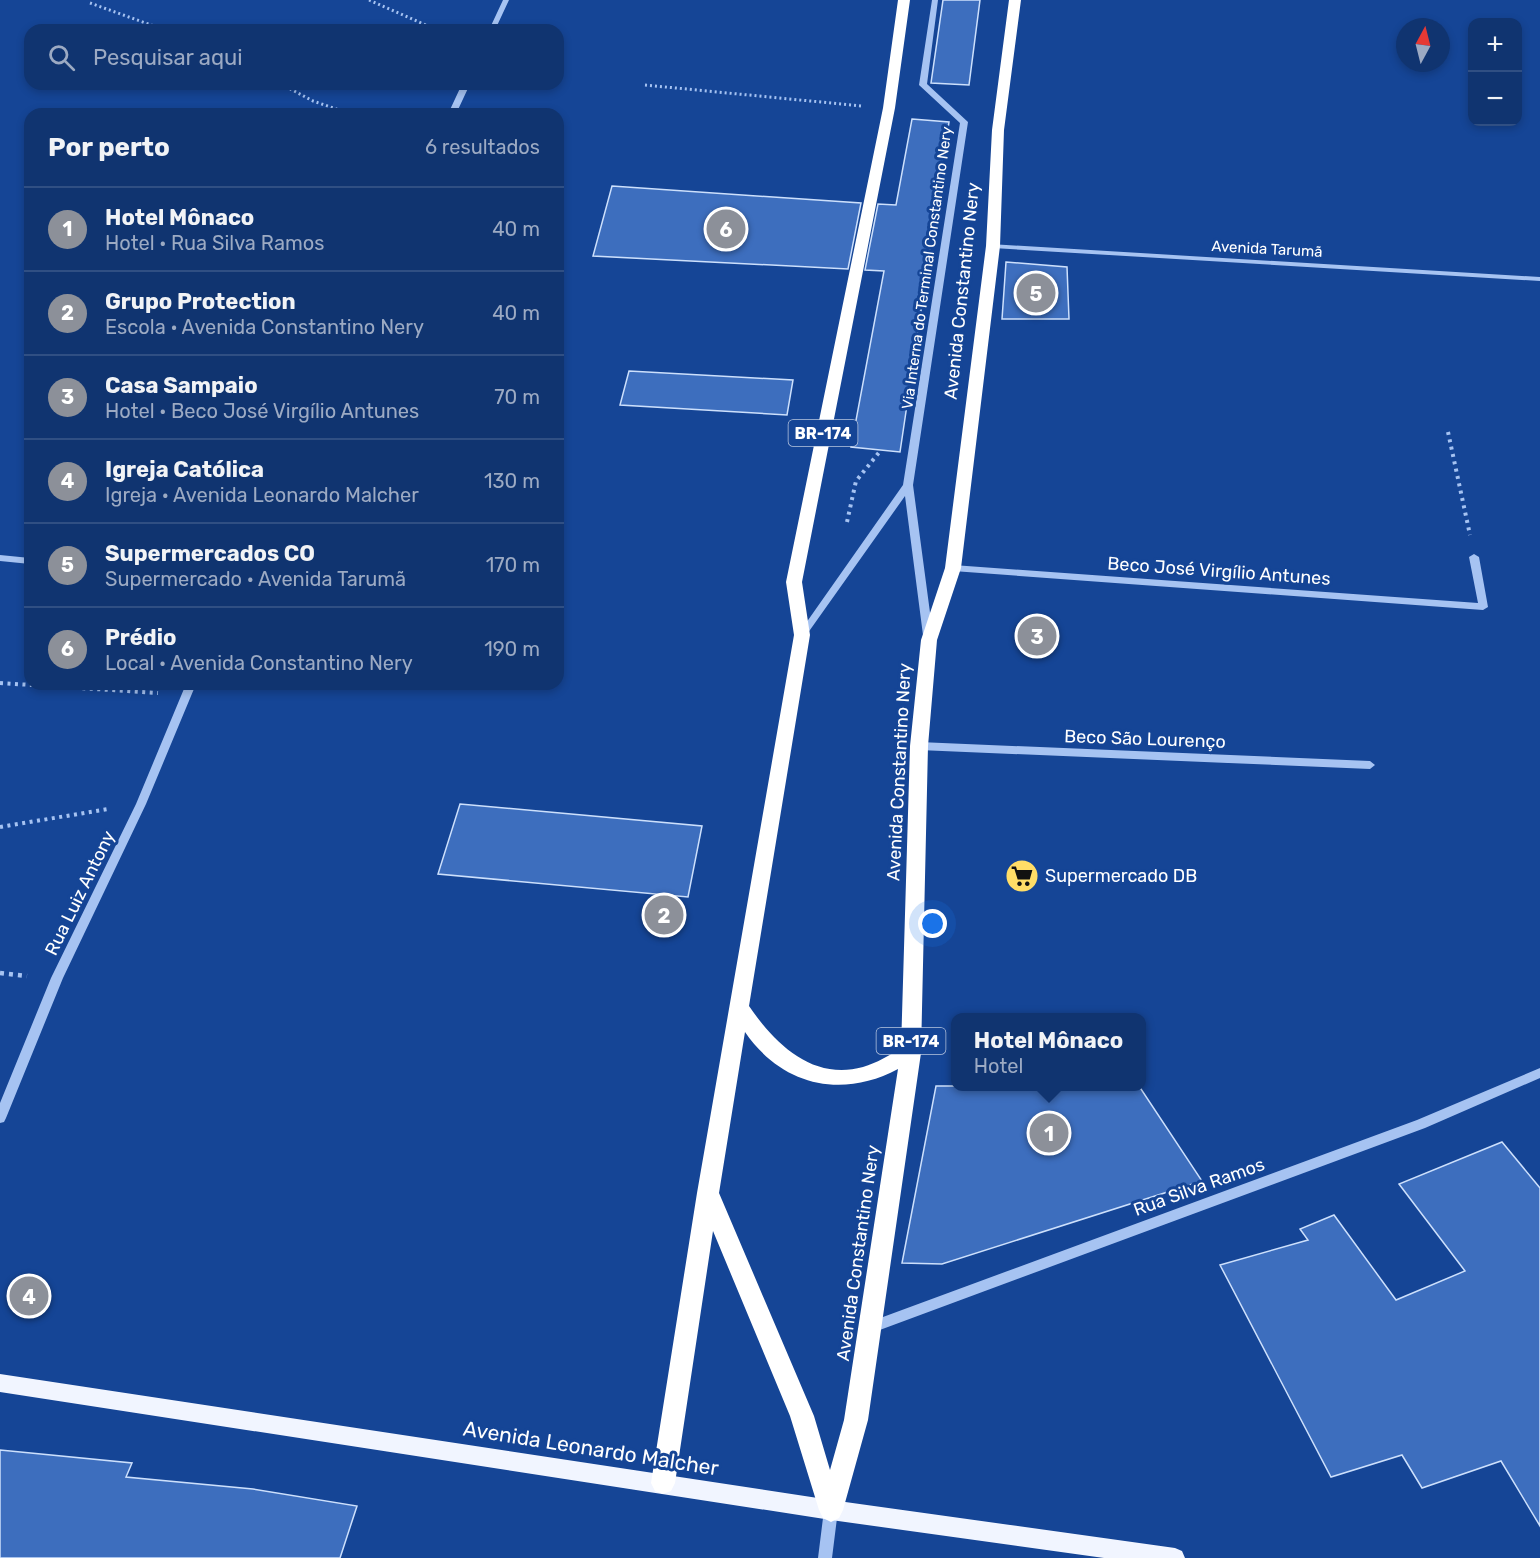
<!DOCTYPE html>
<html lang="pt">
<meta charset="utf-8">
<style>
:root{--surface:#103470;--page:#1e3f78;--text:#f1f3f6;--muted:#9caac3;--line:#304f83;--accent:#8c9099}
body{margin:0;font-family:Rubik,sans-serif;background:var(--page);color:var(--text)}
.controls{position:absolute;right:18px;top:18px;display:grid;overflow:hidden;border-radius:12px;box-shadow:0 3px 9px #0003}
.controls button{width:54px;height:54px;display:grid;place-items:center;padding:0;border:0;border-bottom:2px solid var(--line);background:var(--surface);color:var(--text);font:30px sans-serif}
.compass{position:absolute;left:1396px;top:18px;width:54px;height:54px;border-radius:50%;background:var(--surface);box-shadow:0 3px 9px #0003;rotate:7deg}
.you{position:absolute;left:933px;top:924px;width:21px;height:21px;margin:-15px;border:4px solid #fff;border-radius:50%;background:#1a73e8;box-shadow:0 0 0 9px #1a73e833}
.badge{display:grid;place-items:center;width:39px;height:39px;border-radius:50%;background:var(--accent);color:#fff;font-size:20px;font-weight:700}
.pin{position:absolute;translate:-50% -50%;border:3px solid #fff;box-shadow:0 2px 6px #0006}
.popup{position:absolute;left:951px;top:1013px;width:195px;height:78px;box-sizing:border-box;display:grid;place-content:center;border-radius:12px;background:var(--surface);filter:drop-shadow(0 2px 4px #0005);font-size:20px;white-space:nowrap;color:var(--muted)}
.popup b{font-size:22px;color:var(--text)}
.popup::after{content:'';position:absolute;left:50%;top:100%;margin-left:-12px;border:12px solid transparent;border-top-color:var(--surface)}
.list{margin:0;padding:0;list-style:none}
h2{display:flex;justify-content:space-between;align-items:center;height:78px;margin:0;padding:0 24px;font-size:26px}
h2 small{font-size:20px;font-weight:400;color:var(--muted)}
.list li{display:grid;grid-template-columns:39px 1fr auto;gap:18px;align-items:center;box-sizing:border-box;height:84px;padding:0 24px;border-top:2px solid var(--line)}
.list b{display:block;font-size:22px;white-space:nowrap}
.list p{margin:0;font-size:20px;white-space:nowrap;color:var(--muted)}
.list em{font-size:20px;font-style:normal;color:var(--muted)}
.icon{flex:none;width:33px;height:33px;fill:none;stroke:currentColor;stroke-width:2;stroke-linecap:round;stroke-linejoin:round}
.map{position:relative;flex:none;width:1540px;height:1558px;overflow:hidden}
.search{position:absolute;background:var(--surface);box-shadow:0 3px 9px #0003;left:24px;top:24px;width:540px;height:66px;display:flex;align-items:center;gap:15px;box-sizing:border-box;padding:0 21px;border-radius:18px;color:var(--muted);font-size:22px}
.panel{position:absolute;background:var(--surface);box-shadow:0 3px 9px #0003;left:24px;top:108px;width:540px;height:582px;border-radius:18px}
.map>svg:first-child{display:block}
.building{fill:#3d6ebe;stroke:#cde0fc;stroke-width:1.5}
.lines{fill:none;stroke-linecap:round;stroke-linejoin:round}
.path-far2{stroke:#a6c3f2;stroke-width:3;stroke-dasharray:2 3;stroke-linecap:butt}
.path-far1{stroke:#a6c3f2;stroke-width:4;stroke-dasharray:3 4.5;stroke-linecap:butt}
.path{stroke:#a6c3f2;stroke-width:4.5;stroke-dasharray:4 5;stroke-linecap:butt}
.minor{fill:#a6c3f2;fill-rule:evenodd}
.major{fill:#f1f5ff;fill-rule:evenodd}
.highway{fill:#fff;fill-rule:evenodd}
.labels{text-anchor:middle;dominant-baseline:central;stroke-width:6;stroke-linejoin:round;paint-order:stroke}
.far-street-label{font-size:15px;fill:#fff;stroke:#154596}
.shield{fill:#154596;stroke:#b9c7e0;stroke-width:1.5}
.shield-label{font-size:16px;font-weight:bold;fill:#fff}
.street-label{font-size:18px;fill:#fff;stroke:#154596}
.poi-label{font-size:18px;fill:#fff;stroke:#154596;text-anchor:start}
.near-street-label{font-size:21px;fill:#fff;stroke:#154596}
</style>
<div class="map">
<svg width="1540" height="1558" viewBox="0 0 1540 1558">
<rect width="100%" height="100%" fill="#154596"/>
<path class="building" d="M 943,0 L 980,0 L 969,85 L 931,83 Z
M 912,119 L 949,122 L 900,452 L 851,447 L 884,271 L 865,270 L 878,204 L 896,205 Z
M 612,186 L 861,203 L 848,269 L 593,256 Z
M 1006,262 L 1067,267 L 1069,319 L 1002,319 Z
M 629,371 L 793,380 L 787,415 L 620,405 Z
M 460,804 L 702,826 L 688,897 L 438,874 Z
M 936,1086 L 1139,1086 L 1202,1181 L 942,1264 L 902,1263 Z
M 1502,1142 L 1540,1188 L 1540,1526 L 1501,1461 L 1422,1488 L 1402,1455 L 1331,1477 L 1220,1265 L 1308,1240 L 1300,1229 L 1334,1215 L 1396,1300 L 1465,1271 L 1399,1184 Z
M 0,1450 L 132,1463 L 126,1477 L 253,1489 L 357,1506 L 340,1558 L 0,1558 Z"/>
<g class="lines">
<path class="path-far2" d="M 369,0 L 437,30
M 90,3 L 165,30
M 281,84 L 313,101 L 351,114
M 645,85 L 862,106"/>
<path class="path-far1" d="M 1448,432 L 1470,535
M 847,522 L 856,481 L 881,450
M 0,683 L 158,693
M 0,827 L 108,809"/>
<path class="path" d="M 0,973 L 27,976"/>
<path class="minor" d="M 503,0 L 509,0 L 495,30 L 489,30 Z
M 932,0 L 938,0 L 927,84 L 968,122 L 913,485 L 933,635 L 928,638 L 923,635 L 905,496 L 805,637 L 802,638 L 797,635 L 799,633 L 903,485 L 960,123 L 919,85 Z
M 462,84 L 470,84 L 456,114 L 448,114 Z
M 990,244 L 1540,277 L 1540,281 L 993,248 L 990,248 Z
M 1474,554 L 1479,557 L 1488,607 L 1483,610 L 953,571 L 948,568 L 953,565 L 1478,603 L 1469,557 Z
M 0,555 L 30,558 L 30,564 L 0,561 Z
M 186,684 L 196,684 L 146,804 L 63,978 L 6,1118 L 4,1122 L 0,1123 L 0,1103 L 51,978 L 136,804 Z
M 919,742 L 1370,761 L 1375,765 L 1370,769 L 919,750 L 914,746 Z
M 1540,1068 L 1540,1078 L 1425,1128 L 869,1334 L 864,1332 L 862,1328 L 864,1324 L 1417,1120 Z
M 831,1503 L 836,1505 L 838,1510 L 832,1558 L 818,1558 L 824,1510 L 826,1505 Z"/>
<path class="major" d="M 0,1374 L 831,1500 L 1175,1548 L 1182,1551 L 1185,1558 L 1104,1558 L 831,1520 L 0,1392 Z"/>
<path class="highway" d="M 898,0 L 910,0 L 895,108 L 802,582 L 810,635 L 749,1006 C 775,1044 813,1081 863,1067 C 877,1063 889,1055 901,1049 L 910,746 L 921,640 L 945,568 L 986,246 L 992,130 L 1009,0 L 1021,0 L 1004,130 L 1000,246 L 961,568 L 937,640 L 928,746 L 921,1053 L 868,1420 L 843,1510 L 839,1518 L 831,1522 L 823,1518 L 819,1510 L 790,1416 L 713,1231 L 675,1483 L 671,1491 L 663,1494 L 655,1491 L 651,1483 L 697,1193 L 794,635 L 786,582 L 883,108 ZM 745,1032 C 782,1086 842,1099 898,1069 L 844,1420 L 830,1470 L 814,1416 L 719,1193 Z"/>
</g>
<defs>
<symbol id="supermarket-disc" viewBox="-11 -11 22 22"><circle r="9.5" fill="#ffdd67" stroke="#154596"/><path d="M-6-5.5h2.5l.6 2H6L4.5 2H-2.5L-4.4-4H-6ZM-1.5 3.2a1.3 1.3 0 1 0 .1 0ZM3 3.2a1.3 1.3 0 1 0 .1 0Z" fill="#111"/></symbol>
</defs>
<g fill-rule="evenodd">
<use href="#supermarket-disc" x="1003" y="857" width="38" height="38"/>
</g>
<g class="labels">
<g class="far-street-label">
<text transform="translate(1267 249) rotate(3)">Avenida Tarumã</text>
<text transform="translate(927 268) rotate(-82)">Via Interna do Terminal Constantino Nery</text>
</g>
<g class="shield">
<rect x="788.5" y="420" width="69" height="26" rx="4.5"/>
<rect x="876.5" y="1028" width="69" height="26" rx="4.5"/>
</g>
<g class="shield-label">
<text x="823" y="433">BR-174</text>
<text x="911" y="1041">BR-174</text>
</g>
<g class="street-label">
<text transform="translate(962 291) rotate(-84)">Avenida Constantino Nery</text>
<text transform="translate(1219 571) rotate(4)">Beco José Virgílio Antunes</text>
<text transform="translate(1145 739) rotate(2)">Beco São Lourenço</text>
<text transform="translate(899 772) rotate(-87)">Avenida Constantino Nery</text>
<text transform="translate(80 893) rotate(-64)">Rua Luiz Antony</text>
<text transform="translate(1199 1187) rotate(-20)">Rua Silva Ramos</text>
<text transform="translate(858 1253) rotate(-82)">Avenida Constantino Nery</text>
</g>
<g class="poi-label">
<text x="1045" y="876">Supermercado DB</text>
</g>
<g class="near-street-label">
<text transform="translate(591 1448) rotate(9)">Avenida Leonardo Malcher</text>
</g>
</g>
</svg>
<div class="controls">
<button>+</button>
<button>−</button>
</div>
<svg class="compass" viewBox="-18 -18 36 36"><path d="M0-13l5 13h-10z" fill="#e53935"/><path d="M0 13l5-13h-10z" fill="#9caac3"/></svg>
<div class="you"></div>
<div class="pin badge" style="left:1049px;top:1133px">1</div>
<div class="popup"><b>Hotel Mônaco</b>Hotel</div>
<div class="pin badge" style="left:664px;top:915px">2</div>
<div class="pin badge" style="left:1037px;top:636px">3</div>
<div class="pin badge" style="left:29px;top:1296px">4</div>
<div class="pin badge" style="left:1036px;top:293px">5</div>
<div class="pin badge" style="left:726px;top:229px">6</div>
<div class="search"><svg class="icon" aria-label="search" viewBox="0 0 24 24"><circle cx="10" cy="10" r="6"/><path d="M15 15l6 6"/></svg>Pesquisar aqui</div>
<section class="panel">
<h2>Por perto<small>6 resultados</small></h2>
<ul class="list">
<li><span class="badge">1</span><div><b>Hotel Mônaco</b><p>Hotel · Rua Silva Ramos</p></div><em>40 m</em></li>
<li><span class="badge">2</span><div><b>Grupo Protection</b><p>Escola · Avenida Constantino Nery</p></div><em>40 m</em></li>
<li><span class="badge">3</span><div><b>Casa Sampaio</b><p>Hotel · Beco José Virgílio Antunes</p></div><em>70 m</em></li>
<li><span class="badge">4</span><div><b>Igreja Católica</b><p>Igreja · Avenida Leonardo Malcher</p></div><em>130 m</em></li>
<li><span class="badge">5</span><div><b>Supermercados CO</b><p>Supermercado · Avenida Tarumã</p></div><em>170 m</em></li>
<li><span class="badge">6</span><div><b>Prédio</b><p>Local · Avenida Constantino Nery</p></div><em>190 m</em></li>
</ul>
</section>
</div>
